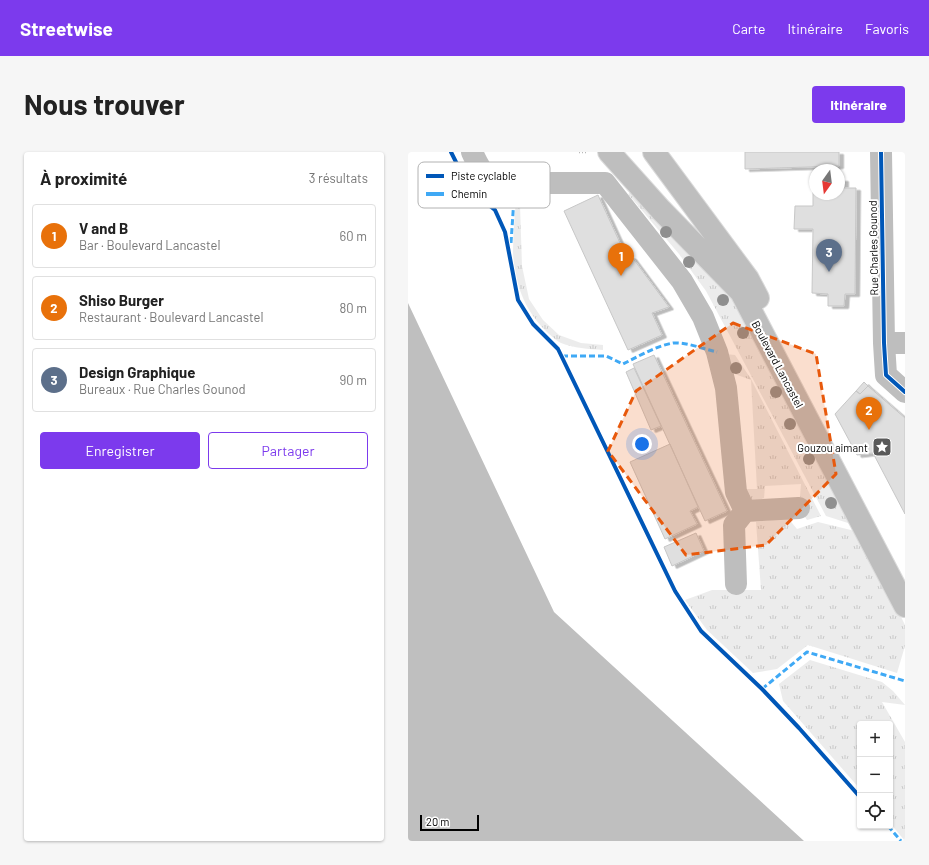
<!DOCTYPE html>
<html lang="fr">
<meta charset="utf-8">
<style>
:root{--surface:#fff;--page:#f6f6f6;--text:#222;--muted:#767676;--line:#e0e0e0;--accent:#7c3aed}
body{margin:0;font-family:Barlow,sans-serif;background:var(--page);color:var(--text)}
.controls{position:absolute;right:12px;bottom:12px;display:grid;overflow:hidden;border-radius:4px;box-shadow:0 1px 3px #0004}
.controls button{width:36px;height:36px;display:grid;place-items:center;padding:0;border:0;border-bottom:1px solid var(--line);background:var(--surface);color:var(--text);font:20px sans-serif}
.compass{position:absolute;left:401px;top:12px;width:36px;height:36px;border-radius:50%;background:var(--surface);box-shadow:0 1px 3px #0004;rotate:194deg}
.scale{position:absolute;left:12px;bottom:10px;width:59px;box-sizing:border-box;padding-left:4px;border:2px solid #000;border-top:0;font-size:11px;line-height:14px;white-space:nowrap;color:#000;-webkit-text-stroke:3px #fff;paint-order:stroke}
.you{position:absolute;left:234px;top:292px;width:14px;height:14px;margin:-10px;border:3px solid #fff;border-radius:50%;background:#1a73e8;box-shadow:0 0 0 6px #1a73e833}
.badge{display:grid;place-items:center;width:26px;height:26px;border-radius:50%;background:var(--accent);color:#fff;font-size:13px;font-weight:700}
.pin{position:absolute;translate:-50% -33px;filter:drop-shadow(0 1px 2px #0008)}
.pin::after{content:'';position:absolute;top:21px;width:14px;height:12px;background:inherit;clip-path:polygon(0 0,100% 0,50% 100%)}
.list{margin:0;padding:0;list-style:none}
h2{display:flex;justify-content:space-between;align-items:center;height:52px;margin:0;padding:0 16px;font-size:17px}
h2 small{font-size:13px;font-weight:400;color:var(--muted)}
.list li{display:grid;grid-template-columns:26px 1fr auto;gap:12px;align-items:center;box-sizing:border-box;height:64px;margin:0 8px 8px;padding:0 8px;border:1px solid var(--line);border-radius:4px}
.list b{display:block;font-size:15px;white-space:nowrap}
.list p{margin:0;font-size:13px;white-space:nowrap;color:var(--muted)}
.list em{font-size:13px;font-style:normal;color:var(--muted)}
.actions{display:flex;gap:8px;padding:12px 16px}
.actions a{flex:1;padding:9px 0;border:1px solid var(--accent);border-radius:4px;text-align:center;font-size:14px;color:var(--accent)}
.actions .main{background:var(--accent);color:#fff}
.icon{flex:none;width:22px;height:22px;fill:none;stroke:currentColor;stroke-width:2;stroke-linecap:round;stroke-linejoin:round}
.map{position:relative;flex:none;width:497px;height:689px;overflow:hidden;border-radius:4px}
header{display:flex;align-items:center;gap:24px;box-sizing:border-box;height:56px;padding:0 20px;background:var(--accent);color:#fff}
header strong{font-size:19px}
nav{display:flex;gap:22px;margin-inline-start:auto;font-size:14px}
.intro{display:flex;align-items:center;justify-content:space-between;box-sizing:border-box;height:96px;padding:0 24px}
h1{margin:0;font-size:28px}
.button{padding:10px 18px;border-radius:4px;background:var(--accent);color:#fff;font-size:14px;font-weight:700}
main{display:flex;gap:24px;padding:0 24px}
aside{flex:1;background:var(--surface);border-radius:4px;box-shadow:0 1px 3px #0004}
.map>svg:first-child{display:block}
.grass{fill:url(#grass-tufts)}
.water{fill:#bfbfbf}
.building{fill:#dfdfdf;stroke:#c7c7c7;filter:url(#shadow)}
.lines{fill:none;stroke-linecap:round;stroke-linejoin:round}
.major-casing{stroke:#dbdbdb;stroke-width:24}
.path{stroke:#b9b9b9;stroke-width:2.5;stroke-dasharray:1 2;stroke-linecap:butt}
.minor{stroke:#bebebe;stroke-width:22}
.major{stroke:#bebebe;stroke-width:22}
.quiet{stroke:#3fa9f5;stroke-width:3;stroke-dasharray:6 3;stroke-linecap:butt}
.cycleway-casing{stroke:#fff;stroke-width:6}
.cycleway{stroke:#0057b8;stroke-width:4}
.tree{fill:#8f8f8f}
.marked{fill:#e8590c;fill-opacity:0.2;stroke:#e8590c;stroke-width:3;stroke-dasharray:8 5;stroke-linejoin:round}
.labels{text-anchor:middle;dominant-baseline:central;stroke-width:4;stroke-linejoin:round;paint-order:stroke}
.street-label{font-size:11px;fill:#000;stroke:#fff}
.poi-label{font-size:11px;fill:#000;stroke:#fff;text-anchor:end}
.key{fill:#fff;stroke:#b2b2b2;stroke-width:1}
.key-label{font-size:11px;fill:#000}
</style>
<header>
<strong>Streetwise</strong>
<nav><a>Carte</a><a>Itinéraire</a><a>Favoris</a></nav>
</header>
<div class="intro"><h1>Nous trouver</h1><a class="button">Itinéraire</a></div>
<main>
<aside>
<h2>À proximité<small>3 résultats</small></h2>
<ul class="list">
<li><span class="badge" style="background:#e8710a">1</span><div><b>V and B</b><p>Bar · Boulevard Lancastel</p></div><em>60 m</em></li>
<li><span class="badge" style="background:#e8710a">2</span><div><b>Shiso Burger</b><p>Restaurant · Boulevard Lancastel</p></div><em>80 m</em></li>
<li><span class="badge" style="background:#5c6f8a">3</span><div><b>Design Graphique</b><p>Bureaux · Rue Charles Gounod</p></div><em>90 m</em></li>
</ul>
<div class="actions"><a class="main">Enregistrer</a><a>Partager</a></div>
</aside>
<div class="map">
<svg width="497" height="689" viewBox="0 0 497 689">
<defs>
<pattern id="grass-tufts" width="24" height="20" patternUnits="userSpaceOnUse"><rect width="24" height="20" fill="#ececec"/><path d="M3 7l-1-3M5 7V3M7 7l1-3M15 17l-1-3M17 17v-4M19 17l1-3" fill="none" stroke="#c9c9c9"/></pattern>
<filter id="shadow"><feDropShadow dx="4.5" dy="2.5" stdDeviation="0" flood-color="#0004"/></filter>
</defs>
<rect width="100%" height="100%" fill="#fff"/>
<path class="grass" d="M 225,39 L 325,147 L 452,378 L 440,371 L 418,364 L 298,139 L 271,102 L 220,42 Z
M 108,45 L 118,45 L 122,47 L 123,53 L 112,53 L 114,114 L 121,147 L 135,168 L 151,183 L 173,191 L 195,193 L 195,198 C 180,197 166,196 153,191 C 147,188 141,182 136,177 C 116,157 106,129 105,100 C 105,82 107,63 108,45 Z
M 318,202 L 327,203 L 343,227 L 413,364 L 399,368 L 391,356 L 393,332 L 357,334 L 356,346 L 349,349 L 342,349 L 334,337 L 349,337 L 343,228 L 324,221 Z
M 380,366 L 389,377 L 410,370 L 447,379 L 463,404 L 497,473 L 497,494 L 489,521 L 400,493 L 369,517 L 345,521 L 299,478 L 277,448 L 304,438 L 353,438 L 348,370 Z
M 402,508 L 474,530 L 485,539 L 497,553 L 474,550 L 497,590 L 497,689 L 482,671 L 482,572 L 452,572 L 452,637 L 375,549 L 371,532 Z"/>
<path class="water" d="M 0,151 L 146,460 L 396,689 L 0,689 Z"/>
<path class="building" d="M 337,0 L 431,0 L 431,14 L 337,17 Z
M 431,27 L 436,27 L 436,36 L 448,36 L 447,142 L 437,142 L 436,154 L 420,154 L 420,142 L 404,141 L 405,77 L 386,77 L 387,54 L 405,54 L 405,36 L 407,36 L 407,42 L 431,42 Z
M 190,43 L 218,104 L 224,105 L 261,155 L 244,161 L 254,183 L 220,198 L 156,59 Z
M 246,203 L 319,359 L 297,369 L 225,212 Z
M 226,216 L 253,274 L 243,278 L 218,220 Z
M 456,230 L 460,234 L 452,242 L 448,239 Z
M 460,234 L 497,266 L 497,362 L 465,301 L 449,303 L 427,262 L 448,239 L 452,242 Z
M 262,292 L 290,355 L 282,359 L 289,372 L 257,387 L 222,310 Z
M 288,381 L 296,399 L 264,414 L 256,395 Z"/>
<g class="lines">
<defs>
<path id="major" d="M 201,0 L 253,58 L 333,140 L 497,454
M 246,0 L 340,127 L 350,146"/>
</defs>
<use href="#major" class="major-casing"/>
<path class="path" d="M 171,0 L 179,0"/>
<path class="minor" d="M 64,0 C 72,18 75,23 93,31 L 197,31 L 274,129 L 295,165 L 309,200 L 318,236 L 328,340 L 337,359 L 326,373 L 328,432
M 473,0 L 476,191 L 478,223 L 497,240
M 476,191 L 497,191
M 337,359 L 391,356"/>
<use href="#major" class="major"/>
<path class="quiet" d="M 103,91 L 107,31
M 154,204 L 198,204 L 215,212 C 231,204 248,194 265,191 C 279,190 295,197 309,200
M 354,537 L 399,500 L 497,529
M 480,674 L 493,689"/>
<defs>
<path id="cycleway" d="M 43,0 L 62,38 L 87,58 L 97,80 L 110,148 L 125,172 L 150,197 L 267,439 L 293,479 L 354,537 L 391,576 L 452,645
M 473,0 L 476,191 L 478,223 L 497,240"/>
</defs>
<use href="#cycleway" class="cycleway-casing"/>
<use href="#cycleway" class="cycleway"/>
</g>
<g class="tree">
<circle cx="258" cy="80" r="6"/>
<circle cx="281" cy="110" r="6"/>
<circle cx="315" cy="148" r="6"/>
<circle cx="335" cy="181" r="6"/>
<circle cx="328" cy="216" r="6"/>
<circle cx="368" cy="240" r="6"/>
<circle cx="382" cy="272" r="6"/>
<circle cx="401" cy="307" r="6"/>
<circle cx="423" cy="351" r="6"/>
</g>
<path class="marked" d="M 325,171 L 408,202 L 428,322 L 358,393 L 278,403 L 200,299 L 228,239 Z"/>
<defs>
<symbol id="sight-square" viewBox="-11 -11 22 22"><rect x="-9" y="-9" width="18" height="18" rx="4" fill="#595959" stroke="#fff"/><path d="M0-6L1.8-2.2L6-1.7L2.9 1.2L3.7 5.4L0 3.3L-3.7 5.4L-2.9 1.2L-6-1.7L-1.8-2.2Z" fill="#fff"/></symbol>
</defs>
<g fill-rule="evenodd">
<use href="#sight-square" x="463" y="284" width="22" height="22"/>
</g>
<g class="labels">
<g class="street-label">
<text transform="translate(465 96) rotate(-91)">Rue Charles Gounod</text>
<text transform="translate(370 212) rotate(62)">Boulevard Lancastel</text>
</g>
<g class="poi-label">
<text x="460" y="295">Gouzou aimant</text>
</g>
</g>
<rect x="10" y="10" width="132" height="46" rx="6" class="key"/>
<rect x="18" y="22" width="18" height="4" fill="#0057b8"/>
<rect x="18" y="40" width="18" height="4" fill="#3fa9f5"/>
<g class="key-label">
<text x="43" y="28">Piste cyclable</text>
<text x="43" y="46">Chemin</text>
</g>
</svg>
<div class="controls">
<button>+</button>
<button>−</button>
<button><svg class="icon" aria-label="locate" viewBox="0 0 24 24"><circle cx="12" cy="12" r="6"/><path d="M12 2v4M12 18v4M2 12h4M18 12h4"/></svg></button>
</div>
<svg class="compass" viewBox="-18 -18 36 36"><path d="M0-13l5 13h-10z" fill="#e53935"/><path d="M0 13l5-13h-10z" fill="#767676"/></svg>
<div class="scale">20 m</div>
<div class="you"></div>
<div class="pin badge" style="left:213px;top:124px;background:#e8710a">1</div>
<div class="pin badge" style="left:461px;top:278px;background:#e8710a">2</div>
<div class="pin badge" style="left:421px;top:120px;background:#5c6f8a">3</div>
</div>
</main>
